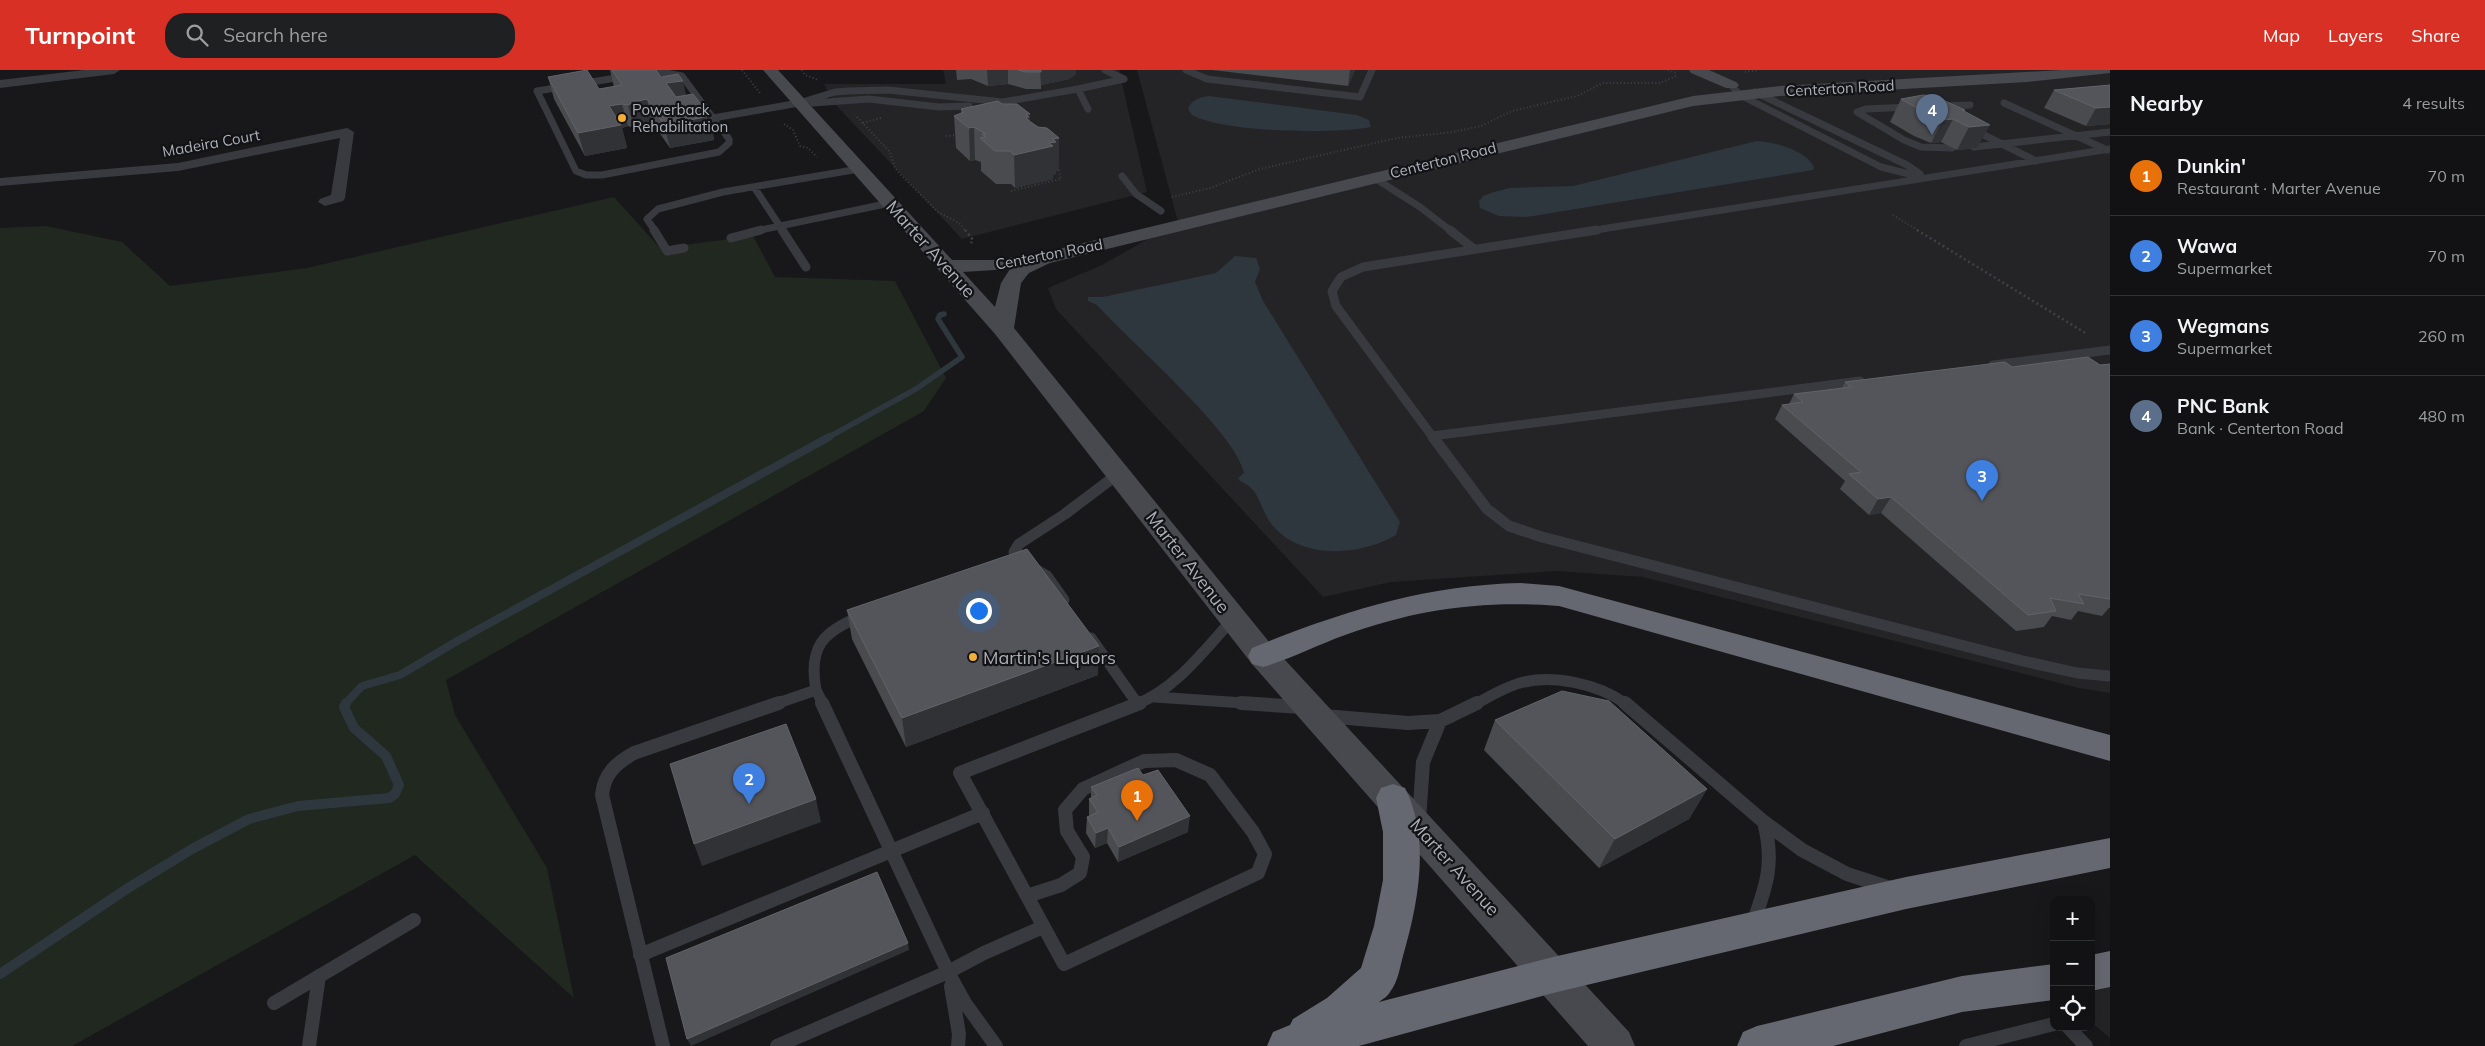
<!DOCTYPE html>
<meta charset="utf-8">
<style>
:root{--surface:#121214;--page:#1f2022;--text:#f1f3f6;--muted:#9c9ea0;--line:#313234;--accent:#d93025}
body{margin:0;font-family:Mulish,sans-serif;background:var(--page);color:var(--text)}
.controls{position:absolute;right:15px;bottom:15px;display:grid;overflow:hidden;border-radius:10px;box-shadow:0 5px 20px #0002}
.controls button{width:45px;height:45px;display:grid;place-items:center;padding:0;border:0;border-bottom:1px solid var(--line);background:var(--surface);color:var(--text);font:25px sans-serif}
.you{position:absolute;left:978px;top:540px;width:18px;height:18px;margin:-12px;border:4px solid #fff;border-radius:50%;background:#1a73e8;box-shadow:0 0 0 8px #1a73e833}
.badge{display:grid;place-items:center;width:32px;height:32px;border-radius:50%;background:var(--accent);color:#fff;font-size:16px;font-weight:700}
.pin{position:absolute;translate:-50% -41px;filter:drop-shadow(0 1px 2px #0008)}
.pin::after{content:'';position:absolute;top:26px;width:18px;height:15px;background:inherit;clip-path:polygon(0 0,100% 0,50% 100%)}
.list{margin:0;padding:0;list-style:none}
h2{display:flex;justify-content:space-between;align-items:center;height:65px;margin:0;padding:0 20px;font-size:21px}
h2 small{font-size:16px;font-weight:400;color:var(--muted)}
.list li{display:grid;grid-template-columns:32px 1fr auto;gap:15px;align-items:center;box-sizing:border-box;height:80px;padding:0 20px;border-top:1px solid var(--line)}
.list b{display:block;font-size:19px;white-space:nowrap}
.list p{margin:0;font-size:16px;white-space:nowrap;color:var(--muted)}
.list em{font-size:16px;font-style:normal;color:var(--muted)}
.icon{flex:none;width:28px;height:28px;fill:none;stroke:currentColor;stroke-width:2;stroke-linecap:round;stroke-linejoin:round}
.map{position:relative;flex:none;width:2110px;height:976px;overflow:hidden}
header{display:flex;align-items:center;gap:30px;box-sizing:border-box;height:70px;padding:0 25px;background:var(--accent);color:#fff}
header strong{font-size:24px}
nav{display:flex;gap:28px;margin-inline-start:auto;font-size:18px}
.search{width:350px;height:45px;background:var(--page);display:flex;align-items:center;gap:12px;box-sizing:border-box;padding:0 18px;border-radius:20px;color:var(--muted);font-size:19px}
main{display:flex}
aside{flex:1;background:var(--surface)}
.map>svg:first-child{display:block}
.built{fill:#242427}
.green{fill:#202820}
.water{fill:#2e373e}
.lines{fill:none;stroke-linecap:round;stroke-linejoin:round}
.stream-far2{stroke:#2e373e;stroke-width:5.5}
.stream-far1{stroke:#2e373e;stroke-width:8}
.stream{stroke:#2e373e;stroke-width:10}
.path-far1{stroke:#3f4146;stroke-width:2;stroke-dasharray:1 2.5;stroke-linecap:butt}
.path{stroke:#3f4146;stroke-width:2.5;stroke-dasharray:2 3;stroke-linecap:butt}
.lane-far3{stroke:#393a3f;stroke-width:7}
.lane-far2{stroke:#393a3f;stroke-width:9}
.lane-far1{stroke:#393a3f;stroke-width:11}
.lane{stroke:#393a3f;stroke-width:14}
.street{fill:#393a3f;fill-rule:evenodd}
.secondary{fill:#47494f;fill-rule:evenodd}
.highway{fill:#656870;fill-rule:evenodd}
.wall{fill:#494b4f}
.shaded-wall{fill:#313235}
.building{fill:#54555a;stroke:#616369}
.poi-dot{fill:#f1af38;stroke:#131315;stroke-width:2}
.labels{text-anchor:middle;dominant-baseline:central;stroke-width:4.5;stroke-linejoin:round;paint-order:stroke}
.far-street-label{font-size:15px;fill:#aaafb9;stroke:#131315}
.far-poi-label{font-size:15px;fill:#aaafb9;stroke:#131315;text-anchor:start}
.street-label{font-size:18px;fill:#aaafb9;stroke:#131315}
.poi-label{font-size:18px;fill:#aaafb9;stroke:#131315;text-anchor:start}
</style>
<header>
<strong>Turnpoint</strong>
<div class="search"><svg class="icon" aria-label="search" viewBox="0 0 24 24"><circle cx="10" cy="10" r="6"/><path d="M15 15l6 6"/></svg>Search here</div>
<nav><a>Map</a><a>Layers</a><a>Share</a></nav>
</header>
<main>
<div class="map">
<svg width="2110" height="976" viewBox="0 0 2110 976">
<rect width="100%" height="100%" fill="#18181a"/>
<path class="built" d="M 943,0 L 1119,0 L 1147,122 L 962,169 L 834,33 L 824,14 L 946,14 Z
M 1137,0 L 2110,0 L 2110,623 L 2079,618 L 1643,507 L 1557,501 L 1391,512 L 1323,527 L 1056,239 L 1048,218 L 1102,195 L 1178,152 Z
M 2110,899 L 2110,968 L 2091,952 L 2091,903 Z"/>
<path class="green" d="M 614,127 L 660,178 L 753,166 L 775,207 L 895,211 L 946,308 L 924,341 L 446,610 L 455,645 L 547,798 L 574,928 L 415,785 L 72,976 L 0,976 L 0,158 L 46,156 L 122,172 L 170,216 L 307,198 Z"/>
<path class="water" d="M 1209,26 L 1357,45 L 1369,50 L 1371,57 C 1333,64 1226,63 1192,45 L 1188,39 C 1191,30 1200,27 1209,26 Z
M 1757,71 C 1774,72 1806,80 1814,97 L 1813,100 L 1527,147 L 1499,146 L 1480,138 L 1479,131 L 1483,126 L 1494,122 L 1510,118 L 1573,116 Z
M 1235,186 L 1256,188 L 1260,199 L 1255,212 L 1263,231 L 1400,452 L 1396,465 C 1359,487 1297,490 1270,452 C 1259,436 1260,419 1240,411 L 1238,408 L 1244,403 C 1236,362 1129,271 1097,235 L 1088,231 L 1088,227 L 1103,227 L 1216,203 Z"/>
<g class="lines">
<path class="stream-far2" d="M 827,368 L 916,319 L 962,287 L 938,249 L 940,245 L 944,244"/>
<path class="stream-far1" d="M 345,634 L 362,616 L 400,605 L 459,570 L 829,367"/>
<path class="stream" d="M 0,904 L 128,818 L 192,779 L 249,749 L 298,736 L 389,728 L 395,724 L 399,715 L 386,686 L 354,658 L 344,637 L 346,633"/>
<path class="path-far1" d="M 742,0 L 760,23
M 802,0 L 805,5 L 818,10
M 1668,0 L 1677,3
M 1745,2 L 1758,0
M 857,47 L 890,82 L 895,98 L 901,105 L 938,142 L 959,153 L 966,161
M 863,53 L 881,48
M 784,54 L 793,60 L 800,76 L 808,78 L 817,87
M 946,66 L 958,65
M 1011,121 L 1061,109 L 1058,96
M 1172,127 L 1210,118 L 1260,99 L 1397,68 L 1453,62 L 1481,56 L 1512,41 L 1577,26 L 1603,13 L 1660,13 L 1678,5
M 1893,145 L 1919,161"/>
<path class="path" d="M 965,160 L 973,170 L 971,173
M 1917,160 L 2087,264"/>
<path class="lane-far3" d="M 1186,0 L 1207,9 L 1360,27 L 1372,0
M 644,4 L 661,2 L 682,6 L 713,48
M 628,6 L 537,21 L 576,101 L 586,105 L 602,105 L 719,82 L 729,73 L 729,69 L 713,48 L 799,33 L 835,22 L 849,21 L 888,20 L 1003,32
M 1731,15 L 1740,25 L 1881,97 L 1921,107
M 1078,19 L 1124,9 L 1105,0
M 1755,22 L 1907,95 L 1920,104
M 813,33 L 869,29 L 939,37 L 969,36
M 997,33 L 1078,19 L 1088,39
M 2004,33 L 2107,80
M 1941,36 L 1970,35
M 1910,37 L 1866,39 L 1857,42 L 1904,70 L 1921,77 L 1952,78
M 1970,58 L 2036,91
M 1974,77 L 2110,62
M 1122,106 L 1136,124 L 1161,141
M 1373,107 L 1420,137 L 1451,161
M 754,117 L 783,161
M 655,161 L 647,149 L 658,139 L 723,122 L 859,99
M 756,161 L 890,133
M 1589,161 L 2110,79"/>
<path class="lane-far2" d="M 654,160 L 667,181 L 684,178
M 782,160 L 806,197
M 1450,160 L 1474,179
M 1597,160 L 1363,197 L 1341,207 L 1332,221 L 1336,236 L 1432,366 L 1860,311
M 731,168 L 761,160
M 1993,295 L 2110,280
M 1432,366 L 1433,368"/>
<path class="lane-far1" d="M 1433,367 L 1487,439 L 1509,456 L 1542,467 L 2023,591 L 2077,603 L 2110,606
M 1019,496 L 1014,482 L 1019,474 L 1065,444 L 1118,404
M 1035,499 L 1047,506 L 1064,530
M 1091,568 L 1137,633
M 816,620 C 808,577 823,561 862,546
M 1155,627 L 1259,634
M 775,634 L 816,620 L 823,634
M 1137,634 C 1177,618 1204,580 1233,549
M 1475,634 C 1489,627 1505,617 1520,613 C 1553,604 1599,614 1626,634"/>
<path class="lane" d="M 822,633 L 948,902 L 965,933 L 996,976
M 1241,633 L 1302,637
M 1625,633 L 1764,752 L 1802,780 L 1847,804 L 1890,818
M 1324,646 L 1408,653 L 1440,651 L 1477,633
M 1176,690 L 1210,705 L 1253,762 L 1265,784 L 1258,803 L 1064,894 L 1027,826 L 1061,815 L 1080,803 L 1083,787 L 1067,761 L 1065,740 L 1083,719 L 1144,691 Z
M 1419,750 L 1423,692 L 1440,651
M 1027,826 L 960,703 L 1140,633
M 1752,856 C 1766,817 1775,794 1764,752
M 640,885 L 983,743
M 951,916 L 959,964 L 958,976
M 274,933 L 414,850
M 2068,957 L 2086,976
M 309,976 L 319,906
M 663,976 L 602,725 C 604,704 616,693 634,683 L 779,633
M 777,976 L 948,902 L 984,883 L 1043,857
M 1966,976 L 2054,954"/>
<path class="street" d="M 84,0 L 120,0 L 114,4 L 0,18 L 0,10 Z
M 347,58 L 354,62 L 345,128 L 343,131 L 325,136 L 318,132 L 320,129 L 331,125 L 340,68 L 178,101 L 0,116 L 0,108 L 178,93 Z"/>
<path class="secondary" d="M 763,0 L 778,0 L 952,190 L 994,190 L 1046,182 L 1693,26 L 1780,16 L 2062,0 L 2110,0 L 2110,3 L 2027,12 L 1780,26 L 1693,36 L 1050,193 L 1029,203 L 1021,213 L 1014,258 L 1274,578 L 1629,962 L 1635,976 L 1588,976 L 1252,594 L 995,264 ZM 1010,199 L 1001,213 L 995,237 L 963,202 Z
M 1689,0 L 1709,0 L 1736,12 L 1739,15 L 1736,18 L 1726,18 L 1691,3 Z"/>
<path class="highway" d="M 1521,513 L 1559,516 L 2110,665 L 2110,691 L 1559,536 C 1483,530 1417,539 1345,565 C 1317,575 1291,589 1263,597 L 1252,594 L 1248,586 L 1252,578 C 1341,542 1424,515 1521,513 Z
M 1393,714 L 1405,718 C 1431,769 1418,834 1403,886 C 1400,897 1398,912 1390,922 C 1388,926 1383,929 1379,932 L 1553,887 L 1906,807 L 2110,768 L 2110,798 L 1906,839 L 1553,923 L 1359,976 L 1267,976 L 1273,962 L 1290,955 L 1293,949 L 1327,928 L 1361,898 L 1374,856 L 1383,810 L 1383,762 L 1376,728 L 1381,718 Z
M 2110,881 L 2110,917 L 2091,921 L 2091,885 Z
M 2054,894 L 2054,930 L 1962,942 L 1833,976 L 1737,976 L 1743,962 L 1757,956 L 1962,906 Z"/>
</g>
<path class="wall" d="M 610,0 L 656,0 L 661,7 L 686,25 L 710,46 L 714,70 L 670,78 L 652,52 L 639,54 L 634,58 L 628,56 L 622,58 L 627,78 L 585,86 L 554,29 L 548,7 L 599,19 L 614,17 Z
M 956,0 L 1076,0 L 1076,4 L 1069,9 L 1041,15 L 1041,19 L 1026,19 L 1008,14 L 988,16 L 971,9 L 957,10 Z
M 1212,0 L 1355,0 L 1348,16 Z
M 2110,15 L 2110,54 L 2086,56 L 2044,38 L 2054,20 Z
M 1901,29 L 1965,40 L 1964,41 L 1977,78 L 1957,80 L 1941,72 L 1931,73 L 1914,66 L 1890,52 Z
M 1002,34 L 1038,57 L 1059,68 L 1059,100 L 1056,101 L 1056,104 L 1053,105 L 1053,109 L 1015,118 L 1011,114 L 996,114 L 981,101 L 981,92 L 975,90 L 970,91 L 956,78 L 954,46 L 961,43 L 961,39 Z
M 2110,294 L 2110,538 L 2109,538 L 2102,546 L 2078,541 L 2071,550 L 2052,546 L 2044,557 L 2016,561 L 1881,443 L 1869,445 L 1840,419 L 1845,411 L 1775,349 L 1782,335 L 1789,334 L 1794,324 L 1842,318 L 1845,312 L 2012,297 L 2100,295 Z
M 847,540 L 1098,605 L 906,677 L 852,569 Z
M 1495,650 L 1707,719 L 1689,749 L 1599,798 L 1484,680 Z
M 1143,705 L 1188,762 L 1118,792 L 1107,773 L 1095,778 L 1086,763 L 1087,747 L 1090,746 L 1089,744 L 1089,729 L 1091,728 L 1091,717 Z"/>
<path class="shaded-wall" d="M 987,0 L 1008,0 L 1008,14 L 988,16 Z
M 1040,0 L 1076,0 L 1076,4 L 1069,9 L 1041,15 Z
M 1350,0 L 1355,0 L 1348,16 Z
M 683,11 L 688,33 L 671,36 L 666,13 Z
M 647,29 L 652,52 L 639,54 L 634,58 L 628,35 L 634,32 Z
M 622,34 L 628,56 L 622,58 L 627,78 L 585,86 L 578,63 L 609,36 Z
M 2110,37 L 2110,54 L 2086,56 L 2096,38 Z
M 1026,44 L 1030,44 L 1030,75 Z
M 710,46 L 714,70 L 670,78 L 664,55 Z
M 1953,49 L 1941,72 L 1931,73 L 1943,50 Z
M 1990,55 L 1977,78 L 1957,80 L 1969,57 Z
M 974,57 L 975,90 L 970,91 L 969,58 Z
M 1059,68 L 1059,100 L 1056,101 L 1056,104 L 1053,105 L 1053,109 L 1015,118 L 1014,85 L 1049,73 L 1053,69 Z
M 1891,427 L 1881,443 L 1869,445 L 1878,429 Z
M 1099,576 L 1098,605 L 906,677 L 902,648 Z
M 1707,719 L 1689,749 L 1599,798 L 1615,769 Z
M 816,729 L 821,752 L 702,796 L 694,774 Z
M 1190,746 L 1188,762 L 1118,792 L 1119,777 Z
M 1108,758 L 1107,773 L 1095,778 L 1096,763 Z
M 908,873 L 909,880 L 691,976 L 687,969 Z"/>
<path class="building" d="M 587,0 L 599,19 L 622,15 L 612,0 L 656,0 L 661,7 L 678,4 L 683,11 L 666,13 L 676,27 L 693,24 L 710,46 L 664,55 L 647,29 L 634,32 L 628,35 L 622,34 L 609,36 L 621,55 L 578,63 L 548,7 Z
M 1018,0 L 1041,0 L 1041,2 L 1026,2 Z
M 2110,15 L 2110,37 L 2096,38 L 2054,20 Z
M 1923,25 L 1934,26 L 1965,40 L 1962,40 L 1990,55 L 1969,57 L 1953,49 L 1943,50 L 1926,43 L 1901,29 Z
M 998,31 L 1002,34 L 1017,34 L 1030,44 L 1026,44 L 1029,47 L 1026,47 L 1028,50 L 1038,57 L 1047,58 L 1059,68 L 1053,69 L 1056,72 L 1049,73 L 1053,76 L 1014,85 L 1010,81 L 995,81 L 980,68 L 986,67 L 982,64 L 986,64 L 974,57 L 969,58 L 954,46 L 964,42 L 961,39 Z
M 2088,287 L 2100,295 L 2110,294 L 2110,529 L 2078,524 L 2084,534 L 2050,528 L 2056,541 L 2028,545 L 1891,427 L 1878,429 L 1849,404 L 1861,402 L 1782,335 L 1803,332 L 1794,324 L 1851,317 L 1845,312 L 2005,292 L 2012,297 Z
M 1027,479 L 1099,576 L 902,648 L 847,540 Z
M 1562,621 L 1609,631 L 1707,719 L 1615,769 L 1495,650 Z
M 786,654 L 816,729 L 694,774 L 670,694 Z
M 1138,698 L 1143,705 L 1158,700 L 1190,746 L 1119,777 L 1108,758 L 1096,763 L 1087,747 L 1098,742 L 1089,729 L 1097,725 L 1091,717 Z
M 877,802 L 908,873 L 687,969 L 666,888 Z"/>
<g class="poi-dot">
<circle cx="622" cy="48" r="5"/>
<circle cx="973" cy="587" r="5"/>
</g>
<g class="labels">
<g class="far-street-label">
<text transform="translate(1840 18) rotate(-3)">Centerton Road</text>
<text transform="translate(211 73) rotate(-10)">Madeira Court</text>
<text transform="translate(1443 90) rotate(-14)">Centerton Road</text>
<text transform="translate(1049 184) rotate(-11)">Centerton Road</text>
</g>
<g class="far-poi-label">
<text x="632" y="39">Powerback<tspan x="632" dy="17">Rehabilitation</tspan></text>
</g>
<g class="street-label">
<text transform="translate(931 179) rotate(48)">Marter Avenue</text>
<text transform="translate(1188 492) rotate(52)">Marter Avenue</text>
<text transform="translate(1455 797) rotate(48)">Marter Avenue</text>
</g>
<g class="poi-label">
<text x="983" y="587">Martin's Liquors</text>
</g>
</g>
</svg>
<div class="controls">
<button>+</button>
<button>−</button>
<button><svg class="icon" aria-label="locate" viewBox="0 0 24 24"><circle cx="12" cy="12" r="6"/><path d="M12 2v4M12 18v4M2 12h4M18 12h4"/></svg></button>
</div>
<div class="you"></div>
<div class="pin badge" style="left:1137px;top:751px;background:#e8710a">1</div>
<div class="pin badge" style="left:749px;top:734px;background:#3f7fe0">2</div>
<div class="pin badge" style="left:1982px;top:431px;background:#3f7fe0">3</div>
<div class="pin badge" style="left:1932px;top:65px;background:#5c6f8a">4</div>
</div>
<aside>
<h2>Nearby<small>4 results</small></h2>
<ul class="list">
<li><span class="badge" style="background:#e8710a">1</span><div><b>Dunkin'</b><p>Restaurant · Marter Avenue</p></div><em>70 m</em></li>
<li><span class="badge" style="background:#3f7fe0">2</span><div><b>Wawa</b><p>Supermarket</p></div><em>70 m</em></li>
<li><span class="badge" style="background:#3f7fe0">3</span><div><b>Wegmans</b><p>Supermarket</p></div><em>260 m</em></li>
<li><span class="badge" style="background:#5c6f8a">4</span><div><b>PNC Bank</b><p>Bank · Centerton Road</p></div><em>480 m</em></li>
</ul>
</aside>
</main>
